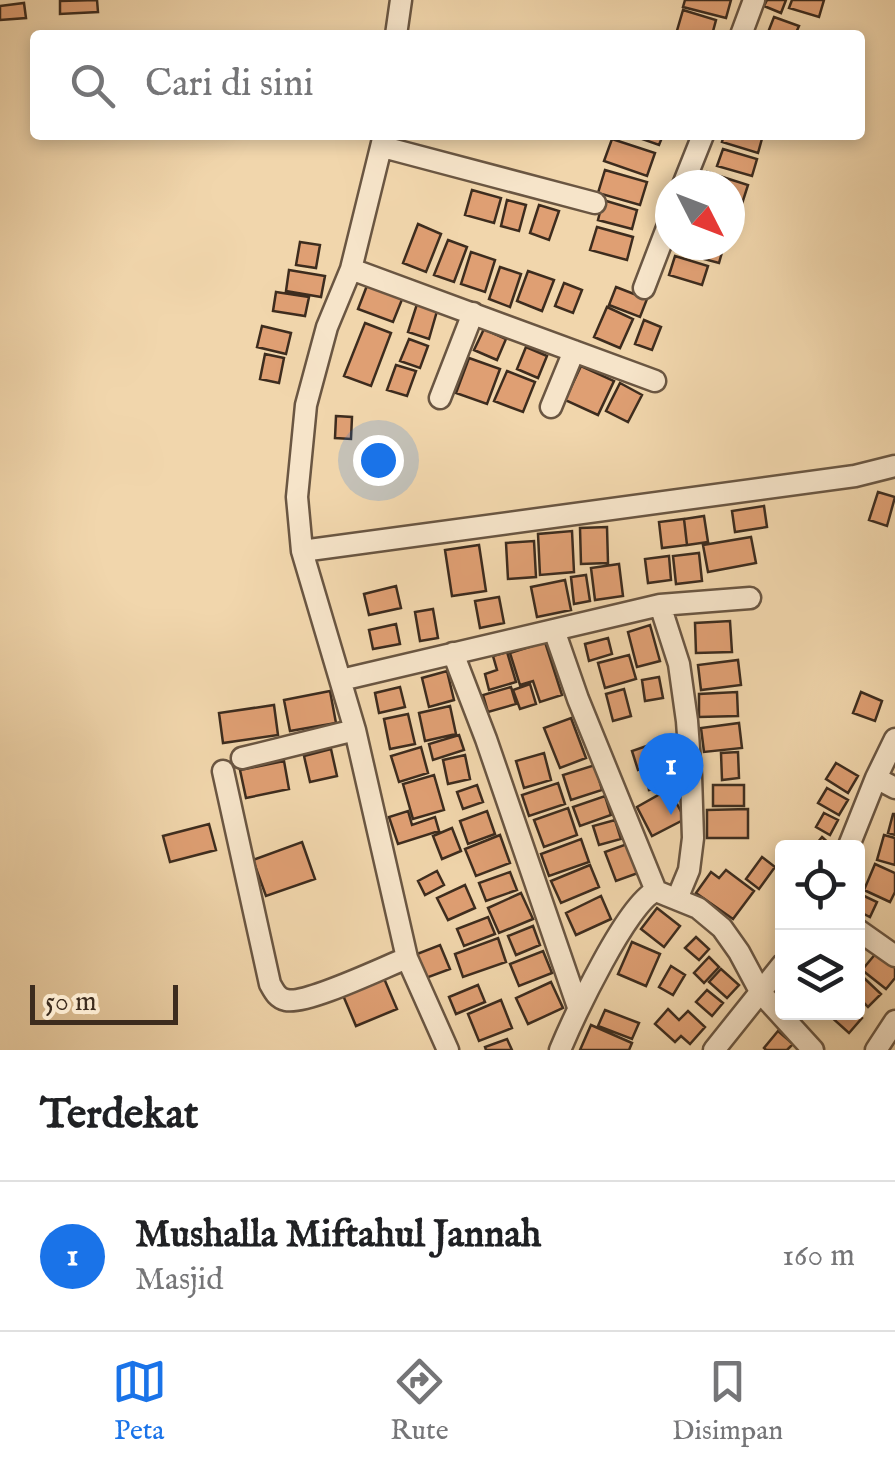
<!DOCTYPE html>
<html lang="id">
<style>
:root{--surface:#fff;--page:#f6f6f6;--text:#202124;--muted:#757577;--line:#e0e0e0;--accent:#1a73e8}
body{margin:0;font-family:"IM FELL English",serif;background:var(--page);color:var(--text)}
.controls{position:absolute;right:30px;bottom:30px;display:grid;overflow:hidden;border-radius:10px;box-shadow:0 5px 15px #0003}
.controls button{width:90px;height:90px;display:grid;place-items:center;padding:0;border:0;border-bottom:2px solid var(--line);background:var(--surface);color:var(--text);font:50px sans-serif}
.compass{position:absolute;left:655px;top:170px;width:90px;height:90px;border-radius:50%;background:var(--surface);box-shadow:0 5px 15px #0003;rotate:132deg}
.scale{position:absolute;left:30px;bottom:25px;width:148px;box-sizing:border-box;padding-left:10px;border:5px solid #3d2c1e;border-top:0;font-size:28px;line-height:35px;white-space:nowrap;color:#3d2c1e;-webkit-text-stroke:8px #f6e4c9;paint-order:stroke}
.you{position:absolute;left:378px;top:460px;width:35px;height:35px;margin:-25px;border:8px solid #fff;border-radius:50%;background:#1a73e8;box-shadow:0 0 0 15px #1a73e833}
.badge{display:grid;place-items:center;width:65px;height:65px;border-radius:50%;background:var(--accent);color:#fff;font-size:32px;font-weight:700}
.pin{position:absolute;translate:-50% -82px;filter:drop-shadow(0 2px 5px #0008)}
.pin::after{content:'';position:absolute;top:52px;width:35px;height:30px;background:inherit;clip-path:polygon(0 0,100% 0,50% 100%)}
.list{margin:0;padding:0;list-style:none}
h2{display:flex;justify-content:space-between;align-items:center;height:130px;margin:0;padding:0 40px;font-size:42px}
h2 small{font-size:32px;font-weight:400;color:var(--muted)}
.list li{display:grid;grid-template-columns:65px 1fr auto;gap:30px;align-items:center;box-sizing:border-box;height:150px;padding:0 40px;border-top:2px solid var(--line)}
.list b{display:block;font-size:38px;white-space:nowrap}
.list p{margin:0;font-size:32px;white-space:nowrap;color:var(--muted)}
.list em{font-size:32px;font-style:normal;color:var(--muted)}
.icon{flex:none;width:55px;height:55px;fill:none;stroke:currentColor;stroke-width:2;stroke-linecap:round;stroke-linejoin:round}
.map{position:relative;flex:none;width:895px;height:1050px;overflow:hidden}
.search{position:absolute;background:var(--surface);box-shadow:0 5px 15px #0003;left:30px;right:30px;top:30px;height:110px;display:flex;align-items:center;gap:25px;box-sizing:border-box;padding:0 35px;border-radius:10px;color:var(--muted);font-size:38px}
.sheet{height:280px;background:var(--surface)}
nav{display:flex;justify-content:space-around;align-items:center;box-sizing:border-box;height:140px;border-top:2px solid var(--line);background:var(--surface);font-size:28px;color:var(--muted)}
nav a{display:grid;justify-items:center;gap:5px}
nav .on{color:var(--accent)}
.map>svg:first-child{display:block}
.building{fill:#df9f73;stroke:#3d2c1e;stroke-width:2.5}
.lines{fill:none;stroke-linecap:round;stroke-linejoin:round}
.street-casing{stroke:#6a5642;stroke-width:25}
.street{stroke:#f6e4c9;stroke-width:20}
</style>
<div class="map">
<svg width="895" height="1050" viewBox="0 0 895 1050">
<rect width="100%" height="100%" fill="#f1d6ac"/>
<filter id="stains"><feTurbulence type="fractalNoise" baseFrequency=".002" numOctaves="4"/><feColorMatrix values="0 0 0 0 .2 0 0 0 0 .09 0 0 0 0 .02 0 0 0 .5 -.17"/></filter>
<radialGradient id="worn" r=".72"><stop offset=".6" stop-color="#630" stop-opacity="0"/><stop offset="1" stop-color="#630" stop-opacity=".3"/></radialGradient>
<path class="building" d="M 97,0 L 98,12 L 60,14 L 60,1 Z
M 685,0 L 731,0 L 726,18 L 683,7 Z
M 767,0 L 786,0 L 781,13 L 764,6 Z
M 792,0 L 824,0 L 819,17 L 789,8 Z
M 24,3 L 26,18 L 0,20 L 0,6 Z
M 683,10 L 716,20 L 712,35 L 676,34 Z
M 774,17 L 799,26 L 795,35 L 767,35 Z
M 631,135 L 663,135 L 659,145 Z
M 724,135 L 763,135 L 758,153 L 722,142 Z
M 612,139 L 655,153 L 647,176 L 604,161 Z
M 723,149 L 757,159 L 752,176 L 717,166 Z
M 605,170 L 647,182 L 640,205 L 598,193 Z
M 707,172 L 748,185 L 740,210 L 730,207 L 730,185 L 702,185 Z
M 472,190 L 501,198 L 494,223 L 465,215 Z
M 507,200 L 526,205 L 519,231 L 501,226 Z
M 603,200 L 637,210 L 632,229 L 598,220 Z
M 539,205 L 559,211 L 549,240 L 530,233 Z
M 418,224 L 441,234 L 426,272 L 403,263 Z
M 597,227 L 633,237 L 627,260 L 590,250 Z
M 448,240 L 467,247 L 454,282 L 434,275 Z
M 300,242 L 320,245 L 316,268 L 296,265 Z
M 680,245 L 724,245 L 719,263 L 678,252 Z
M 471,252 L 495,260 L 485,292 L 461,284 Z
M 675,256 L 708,266 L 702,285 L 669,275 Z
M 500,267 L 521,274 L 510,307 L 489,299 Z
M 289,270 L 325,276 L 321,297 L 286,291 Z
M 528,271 L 554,280 L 542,311 L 517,301 Z
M 368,283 L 403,297 L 393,322 L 358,309 Z
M 564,283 L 582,290 L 573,313 L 555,306 Z
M 616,287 L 647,299 L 640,317 L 609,305 Z
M 276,292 L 309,297 L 305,316 L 273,311 Z
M 417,304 L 437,311 L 429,339 L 408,332 Z
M 607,307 L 633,319 L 620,348 L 594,337 Z
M 644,320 L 661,327 L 652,350 L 635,344 Z
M 365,323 L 391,333 L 371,386 L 344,376 Z
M 262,326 L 291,333 L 286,354 L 257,347 Z
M 484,329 L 506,339 L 497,360 L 474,350 Z
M 409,339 L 428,346 L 420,368 L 400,361 Z
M 526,347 L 547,356 L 538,378 L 517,369 Z
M 265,354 L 284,358 L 279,383 L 260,379 Z
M 469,358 L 500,369 L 487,404 L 456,393 Z
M 396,365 L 416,371 L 407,396 L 387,390 Z
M 581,366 L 614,381 L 598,415 L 565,400 Z
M 507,371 L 535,382 L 523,412 L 494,401 Z
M 620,383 L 642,395 L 628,422 L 606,411 Z
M 336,416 L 352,417 L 351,439 L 335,438 Z
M 878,492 L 895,497 L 887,526 L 869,520 Z
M 764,506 L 767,527 L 735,532 L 732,511 Z
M 704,516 L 708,542 L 687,545 L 684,519 Z
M 684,519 L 687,545 L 662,548 L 659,522 Z
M 607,527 L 608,563 L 581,564 L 580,528 Z
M 572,531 L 574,572 L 540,575 L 538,534 Z
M 751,537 L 756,563 L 708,572 L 703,545 Z
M 534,541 L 536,577 L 508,579 L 506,543 Z
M 479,545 L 486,591 L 452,596 L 445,550 Z
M 699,553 L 702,581 L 676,584 L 673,556 Z
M 669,556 L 671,580 L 648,583 L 645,559 Z
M 619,564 L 623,596 L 595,600 L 591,568 Z
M 586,575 L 590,601 L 574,604 L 571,577 Z
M 565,580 L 571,610 L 537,617 L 531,587 Z
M 396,586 L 401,608 L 369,615 L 364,594 Z
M 499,597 L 504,623 L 480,628 L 475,601 Z
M 433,609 L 438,638 L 420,641 L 415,612 Z
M 730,621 L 732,652 L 696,653 L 695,623 Z
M 396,624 L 400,644 L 373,649 L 369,630 Z
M 650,625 L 660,661 L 637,667 L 628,632 Z
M 608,638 L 612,654 L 589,661 L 585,644 Z
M 545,642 L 562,695 L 540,702 L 533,681 L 520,685 L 510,653 Z
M 507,652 L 516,682 L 489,690 L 485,674 L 497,670 L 493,656 Z
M 629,655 L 636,679 L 605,688 L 598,663 Z
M 738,660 L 741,685 L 701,690 L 698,665 Z
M 447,671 L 454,700 L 429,707 L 422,678 Z
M 659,677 L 663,698 L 645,701 L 642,680 Z
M 530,684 L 536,704 L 520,709 L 513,690 Z
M 400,687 L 405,707 L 379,713 L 375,693 Z
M 511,687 L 516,704 L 488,712 L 483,695 Z
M 624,689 L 631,716 L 613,721 L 606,694 Z
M 330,691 L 336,723 L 290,731 L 284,700 Z
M 737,692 L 738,716 L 699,717 L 699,694 Z
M 861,692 L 882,701 L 875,721 L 853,713 Z
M 274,705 L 278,735 L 223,743 L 219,713 Z
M 450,706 L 456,734 L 425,741 L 419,713 Z
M 408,714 L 415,744 L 390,749 L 384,719 Z
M 571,718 L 586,758 L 560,768 L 544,728 Z
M 739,723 L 742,748 L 704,752 L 701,728 Z
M 459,735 L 464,750 L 433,760 L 429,744 Z
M 655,743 L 661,762 L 638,770 L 632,751 Z
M 421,747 L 428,773 L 399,782 L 391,756 Z
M 331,749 L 337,776 L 310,782 L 304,756 Z
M 738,752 L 739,778 L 722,780 L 721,753 Z
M 544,753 L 551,780 L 524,788 L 516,761 Z
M 465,755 L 470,779 L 448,784 L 443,760 Z
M 284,761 L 289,789 L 246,798 L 240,770 Z
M 836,763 L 858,776 L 848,793 L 826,779 Z
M 595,765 L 602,790 L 571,800 L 563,775 Z
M 673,766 L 676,785 L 649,790 L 646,771 Z
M 434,775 L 444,810 L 413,819 L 403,784 Z
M 558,783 L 565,804 L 529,816 L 522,795 Z
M 477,785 L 483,802 L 463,809 L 457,792 Z
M 713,785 L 744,785 L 744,806 L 713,806 Z
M 827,788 L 848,800 L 839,815 L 818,803 Z
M 669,789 L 685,819 L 652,836 L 637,807 Z
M 605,796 L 611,815 L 580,826 L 573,807 Z
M 568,808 L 577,835 L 544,847 L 534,820 Z
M 748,809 L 748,838 L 707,838 L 707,810 Z
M 408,811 L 412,825 L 435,817 L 439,831 L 398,844 L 389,817 Z
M 487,811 L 495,834 L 468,844 L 460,821 Z
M 824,813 L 838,820 L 830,835 L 816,827 Z
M 893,814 L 895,814 L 895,835 L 888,833 Z
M 615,820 L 621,839 L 599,845 L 593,826 Z
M 209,824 L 216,850 L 170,862 L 163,836 Z
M 452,828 L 461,851 L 442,859 L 433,836 Z
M 500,835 L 510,863 L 476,876 L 465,849 Z
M 884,835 L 895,838 L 895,865 L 877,860 Z
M 822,837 L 834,848 L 813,848 Z
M 581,839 L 589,862 L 549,876 L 541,854 Z
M 302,842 L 315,879 L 266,896 L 253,860 Z
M 627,844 L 638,873 L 616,881 L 605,852 Z
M 762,857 L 775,867 L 759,889 L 746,879 Z
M 875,864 L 895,873 L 895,892 L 890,902 L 864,890 Z
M 590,865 L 599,887 L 561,903 L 551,881 Z
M 726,870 L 754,891 L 733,919 L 696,893 L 711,872 L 719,878 Z
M 437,871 L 444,885 L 425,895 L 418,881 Z
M 510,872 L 517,890 L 486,901 L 479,883 Z
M 465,885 L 475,908 L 448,920 L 437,898 Z
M 521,893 L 533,919 L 499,933 L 488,908 Z
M 860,894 L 877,902 L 870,917 L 858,911 L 858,899 Z
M 601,896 L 611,919 L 576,935 L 566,913 Z
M 657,908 L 680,926 L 664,947 L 641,929 Z
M 488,917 L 495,934 L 464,946 L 457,929 Z
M 533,926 L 540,945 L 516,955 L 508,936 Z
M 696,937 L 709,949 L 699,960 L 685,948 Z
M 498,938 L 506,962 L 463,977 L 455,954 Z
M 632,942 L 660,954 L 646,986 L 618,974 Z
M 440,945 L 450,969 L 426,978 L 417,954 Z
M 543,951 L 552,973 L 519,986 L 510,964 Z
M 877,952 L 895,968 L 895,978 L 886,989 L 862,970 Z
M 709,957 L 719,967 L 704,983 L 694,973 Z
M 671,966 L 685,975 L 673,995 L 659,987 Z
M 721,969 L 739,985 L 727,998 L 709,982 Z
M 383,976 L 397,1009 L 356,1026 L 342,993 Z
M 864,978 L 881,994 L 868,1007 L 858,997 L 858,985 Z
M 551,982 L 563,1008 L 528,1024 L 516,998 Z
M 478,985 L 485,1002 L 456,1014 L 449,997 Z
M 707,990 L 723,1003 L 712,1016 L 696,1002 Z
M 501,1000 L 512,1028 L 479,1041 L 468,1014 Z
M 668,1009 L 679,1020 L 688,1011 L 705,1027 L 690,1044 L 681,1036 L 675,1042 L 655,1024 Z
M 605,1010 L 639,1023 L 632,1039 L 598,1026 Z
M 831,1012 L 856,1012 L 862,1018 L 849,1033 L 829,1015 Z
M 591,1025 L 632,1043 L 629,1050 L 580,1050 Z
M 778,1031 L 793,1044 L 787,1050 L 766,1050 L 764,1048 Z
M 507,1039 L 512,1050 L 486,1050 L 485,1047 Z"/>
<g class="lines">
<defs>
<path id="street" d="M 396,35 L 401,0
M 741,35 L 754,0
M 384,135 L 351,269 L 327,327 L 306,405 L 297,497 L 302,551 L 355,730 L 407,958 L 448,1050
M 383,147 L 595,203
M 683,185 L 703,135
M 351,269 L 655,381
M 644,288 L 670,220
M 440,398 L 473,313
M 551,407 L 574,351
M 302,551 L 855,476 L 895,466
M 660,605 L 679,664 L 687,721 L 691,776 L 693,838 L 689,870 L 677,899
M 554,630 L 578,699 L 656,891 L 698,908 L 722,928 L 739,952 L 761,993 L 813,1050
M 453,653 L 486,739 L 578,1007
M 341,680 L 660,605 L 750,598
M 242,758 L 355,730
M 223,771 L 270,984 C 274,991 277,998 286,1000 C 306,1005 384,967 407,958
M 876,778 L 895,788
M 848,848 L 876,778 L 895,739
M 858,930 L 895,956
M 560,1050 C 573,1019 628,901 656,891
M 714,1050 L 782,965
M 876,1050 L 895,1021"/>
</defs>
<use href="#street" class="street-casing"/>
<use href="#street" class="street"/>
</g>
<rect width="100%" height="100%" filter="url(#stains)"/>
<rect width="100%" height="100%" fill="url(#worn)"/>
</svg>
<div class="controls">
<button><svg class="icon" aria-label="locate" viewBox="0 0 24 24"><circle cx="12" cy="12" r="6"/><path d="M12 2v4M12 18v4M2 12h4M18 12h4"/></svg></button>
<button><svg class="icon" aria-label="layers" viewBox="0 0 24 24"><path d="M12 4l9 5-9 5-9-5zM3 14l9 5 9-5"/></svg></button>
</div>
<svg class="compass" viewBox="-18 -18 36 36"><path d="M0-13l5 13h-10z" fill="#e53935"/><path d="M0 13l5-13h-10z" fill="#757577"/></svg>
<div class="scale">50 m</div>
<div class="you"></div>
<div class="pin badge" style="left:671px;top:815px">1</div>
<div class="search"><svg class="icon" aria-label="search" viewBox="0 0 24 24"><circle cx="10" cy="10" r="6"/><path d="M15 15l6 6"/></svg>Cari di sini</div>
</div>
<section class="sheet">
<h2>Terdekat<small></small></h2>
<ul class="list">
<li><span class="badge">1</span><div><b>Mushalla Miftahul Jannah</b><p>Masjid</p></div><em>160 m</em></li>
</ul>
</section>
<nav>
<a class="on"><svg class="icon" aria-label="map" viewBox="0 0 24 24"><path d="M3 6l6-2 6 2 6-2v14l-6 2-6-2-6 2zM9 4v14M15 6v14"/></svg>Peta</a>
<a><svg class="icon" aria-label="directions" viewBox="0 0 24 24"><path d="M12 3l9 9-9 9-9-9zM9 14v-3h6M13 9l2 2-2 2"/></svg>Rute</a>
<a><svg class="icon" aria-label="saved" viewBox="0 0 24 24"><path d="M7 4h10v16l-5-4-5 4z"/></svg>Disimpan</a>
</nav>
